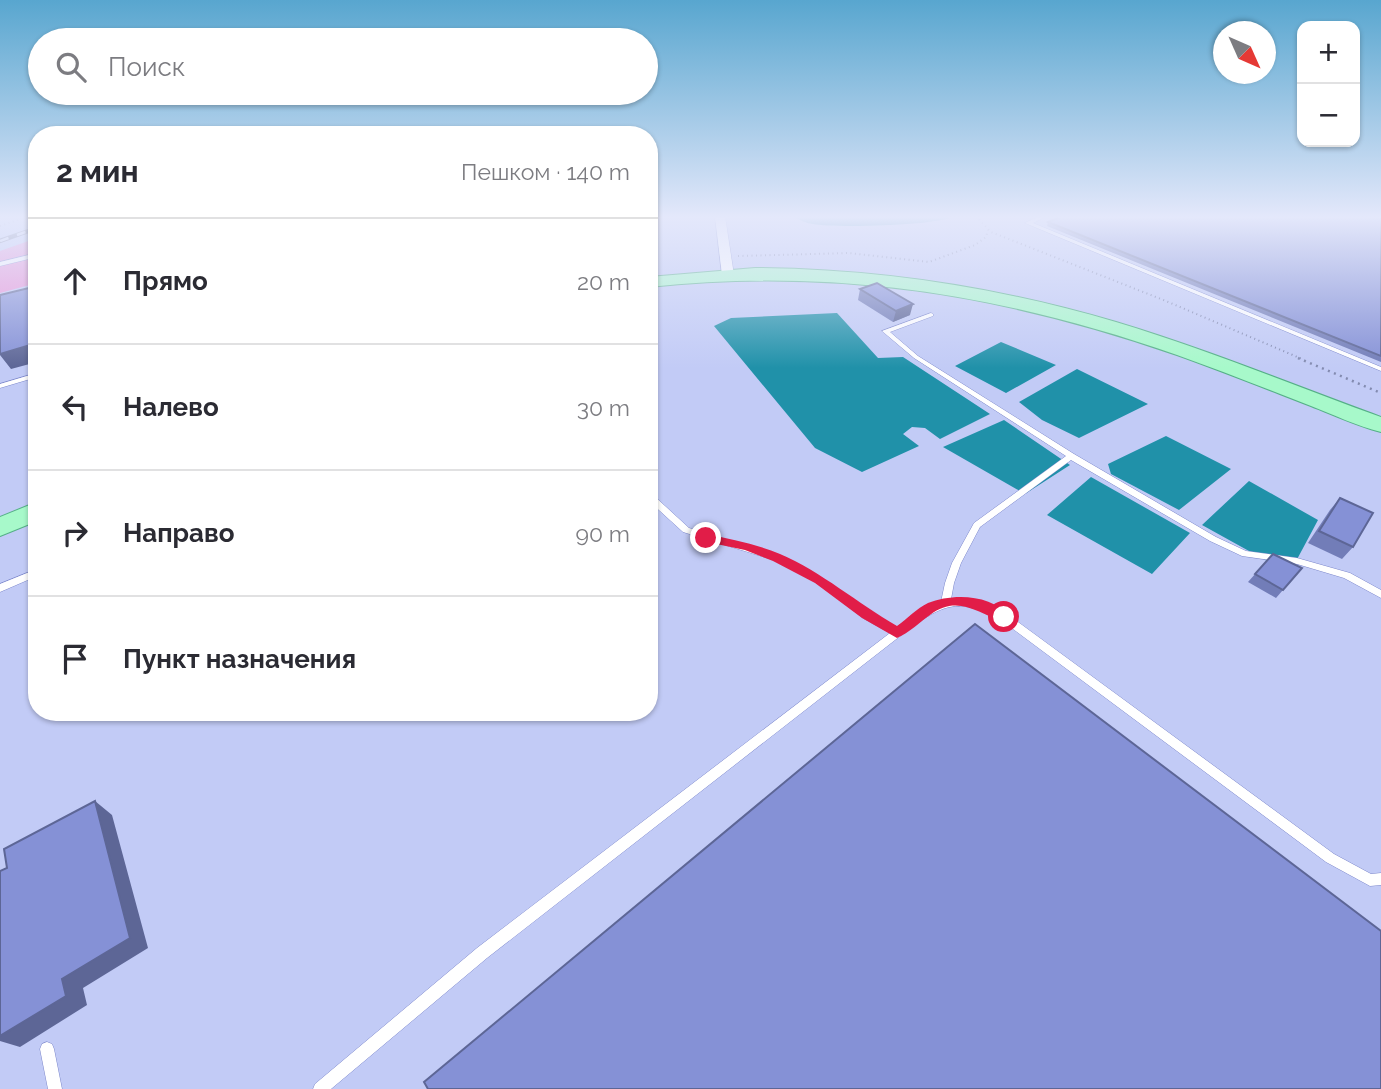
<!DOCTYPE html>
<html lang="ru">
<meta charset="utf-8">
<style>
:root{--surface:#fff;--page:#f7f7f7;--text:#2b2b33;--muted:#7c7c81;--line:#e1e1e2}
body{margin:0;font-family:Raleway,sans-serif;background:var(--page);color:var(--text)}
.controls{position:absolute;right:21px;top:21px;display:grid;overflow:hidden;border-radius:14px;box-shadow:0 2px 5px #0004}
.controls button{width:63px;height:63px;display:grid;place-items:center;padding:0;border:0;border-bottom:2px solid var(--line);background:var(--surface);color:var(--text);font:35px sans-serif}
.compass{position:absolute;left:1213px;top:21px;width:63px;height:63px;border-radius:50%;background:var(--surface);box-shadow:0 2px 5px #0004;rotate:135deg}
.stop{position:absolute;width:21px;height:21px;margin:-16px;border:5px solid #e11d48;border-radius:50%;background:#fff}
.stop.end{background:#e11d48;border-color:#fff;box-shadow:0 2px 7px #0008}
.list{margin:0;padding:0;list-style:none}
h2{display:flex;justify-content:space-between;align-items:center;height:91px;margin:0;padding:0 28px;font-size:30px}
h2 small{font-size:23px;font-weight:400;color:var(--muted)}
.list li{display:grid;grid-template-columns:46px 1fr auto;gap:21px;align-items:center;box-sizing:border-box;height:126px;padding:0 28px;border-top:2px solid var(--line)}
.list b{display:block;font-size:26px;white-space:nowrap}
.list em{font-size:23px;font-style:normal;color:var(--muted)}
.icon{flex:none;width:38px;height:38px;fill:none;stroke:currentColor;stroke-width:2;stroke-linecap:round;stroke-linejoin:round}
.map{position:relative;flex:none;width:1381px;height:1089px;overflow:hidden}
.search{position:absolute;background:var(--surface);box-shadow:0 2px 5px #0004;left:28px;top:28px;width:630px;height:77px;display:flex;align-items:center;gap:18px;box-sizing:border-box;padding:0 24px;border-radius:38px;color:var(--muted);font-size:26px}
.panel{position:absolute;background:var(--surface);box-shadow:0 2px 5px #0004;left:28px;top:126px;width:630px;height:595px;border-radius:28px}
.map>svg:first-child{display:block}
.green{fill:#ea92d6}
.water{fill:#2091a9}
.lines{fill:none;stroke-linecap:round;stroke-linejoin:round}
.service-casing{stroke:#7c87cb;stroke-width:1}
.minor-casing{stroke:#7c87cb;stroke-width:1}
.primary-casing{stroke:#55b087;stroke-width:2}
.path-far1{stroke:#838bb0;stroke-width:2;stroke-dasharray:1 3.5;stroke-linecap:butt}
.path{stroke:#838bb0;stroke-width:2.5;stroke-dasharray:2 4.5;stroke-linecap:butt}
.service{fill:#fff;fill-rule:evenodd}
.minor{fill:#fff;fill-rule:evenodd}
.primary{fill:#a7f9ca;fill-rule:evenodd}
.rail-casing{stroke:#606788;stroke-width:4.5}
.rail{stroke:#d2d9f6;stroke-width:2.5;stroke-dasharray:9;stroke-linecap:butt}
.wall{fill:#727db8}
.shaded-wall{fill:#5d6696}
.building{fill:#8591d6;stroke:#5d6696;stroke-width:2}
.route{fill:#e11d48}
</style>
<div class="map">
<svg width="1381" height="1089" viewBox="0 0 1381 1089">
<rect width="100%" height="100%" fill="#c2cbf6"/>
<path class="green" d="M 37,238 L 37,283 L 0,293 L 0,251 Z"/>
<path class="water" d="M 793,216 L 953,216 C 939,226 833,228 813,224 C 805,223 800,220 793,216 Z
M 837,313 L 878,358 L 903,357 L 990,414 L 940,439 L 925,428 L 912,427 L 903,434 L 919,446 L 862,472 L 815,448 L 714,326 L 731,318 Z
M 1001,342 L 1056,365 L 1006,393 L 955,366 Z
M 1077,369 L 1148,404 L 1079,438 L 1042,420 L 1019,402 Z
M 1004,420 L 1070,465 L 1025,494 L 943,447 Z
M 1166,436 L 1231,469 L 1179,510 L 1111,474 L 1108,464 Z
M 1091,477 L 1190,533 L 1152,574 L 1047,515 Z
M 1249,481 L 1318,520 L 1294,565 L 1267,561 L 1202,525 Z"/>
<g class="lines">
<defs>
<path id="service" d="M 1040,216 L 1047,216 L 1033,223 L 1381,367 L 1381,371 L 1025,223 Z
M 37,253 L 37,257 L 0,266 L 0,262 Z
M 931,313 L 933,314 L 933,316 L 890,332 L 918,356 L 1074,454 L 1216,537 L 1246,551 L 1297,558 L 1350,573 L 1381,590 L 1381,598 L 1344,578 L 1297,564 L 1242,556 L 1210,541 L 1071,460 L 980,527 L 961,563 L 954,583 L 951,599 C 971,596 990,605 1007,614 L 1334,854 L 1371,874 L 1381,873 L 1381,885 L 1370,886 L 1326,862 L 1001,620 C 963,600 948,601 913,626 L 487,958 L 331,1089 L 313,1089 L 315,1084 L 477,948 L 890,633 L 863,618 L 816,582 L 774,560 L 683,532 L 649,501 L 649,493 L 652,494 L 689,528 L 780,556 L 822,578 L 869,612 L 897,627 L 919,611 L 941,602 L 945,583 L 952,563 L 974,523 L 1066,456 L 914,358 L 882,331 Z
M 37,373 L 37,377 L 0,388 L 0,384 Z
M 37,569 L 37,576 L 0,592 L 0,584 Z
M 47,1042 L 52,1044 L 54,1049 L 62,1089 L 48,1089 L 40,1049 L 42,1044 Z"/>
<path id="minor" d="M 715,216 L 725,216 L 734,275 L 728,279 L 722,275 Z"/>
<path id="primary" d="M 755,268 C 878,269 998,287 1116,322 C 1206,349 1293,385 1381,417 L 1381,432 C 1357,426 1334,415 1311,406 C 1267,389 1222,371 1177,355 C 1002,294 834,267 649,287 L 649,277 Z
M 37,502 L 37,521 L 0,536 L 0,517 Z"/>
</defs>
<use href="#service" class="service-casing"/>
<use href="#minor" class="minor-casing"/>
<use href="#primary" class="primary-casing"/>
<path class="path-far1" d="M 976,216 L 991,232 L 1166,301 L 1302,359
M 0,226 L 29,216
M 738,256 L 849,253 L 929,262 L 975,245 L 986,237 L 988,230"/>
<path class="path" d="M 1298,358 L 1381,393"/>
<use href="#service" class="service"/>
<use href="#minor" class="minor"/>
<use href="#primary" class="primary"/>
<defs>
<path id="rail" d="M 0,241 L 37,228"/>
</defs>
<use href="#rail" class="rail-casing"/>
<use href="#rail" class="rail"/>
</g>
<path class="wall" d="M 1381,216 L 1381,362 L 1047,226 L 1048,222 Z
M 860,289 L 910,315 L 893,322 L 858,300 Z
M 1340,498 L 1353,547 L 1342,559 L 1308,543 L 1330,510 Z
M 1273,554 L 1302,568 L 1276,598 L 1248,582 Z"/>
<path class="shaded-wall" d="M 913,304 L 910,315 L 893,322 L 896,311 Z
M 37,343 L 37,362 L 11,369 L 0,355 L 0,354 Z
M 95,801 L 112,815 L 148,948 L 83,988 L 87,1005 L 20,1047 L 0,1041 L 0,1036 L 62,979 Z"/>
<path class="building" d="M 1062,216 L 1381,216 L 1381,356 L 1048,222 Z
M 877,283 L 913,304 L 896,311 L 860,289 Z
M 37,286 L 37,343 L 0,354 L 0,295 Z
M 1340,498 L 1373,513 L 1353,547 L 1319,531 Z
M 1273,554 L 1302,568 L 1283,590 L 1255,574 Z
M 975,624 L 1381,931 L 1381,1089 L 428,1089 L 424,1082 Z
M 95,801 L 130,938 L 62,979 L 66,996 L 0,1036 L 0,871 L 7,868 L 4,849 Z"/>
<linearGradient id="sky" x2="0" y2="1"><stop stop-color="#58a6cf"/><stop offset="0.59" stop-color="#e4e8fb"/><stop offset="1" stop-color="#e4e8fb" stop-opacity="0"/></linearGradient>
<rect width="1381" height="368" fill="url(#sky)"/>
<path class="route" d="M 706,534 C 731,539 756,544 780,554 C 822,572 857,603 897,626 C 907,619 917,608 928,603 C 953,593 992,594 1010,617 L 1004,622 C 978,613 957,594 930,615 C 920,622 909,633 897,638 L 862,618 L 815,583 L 773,561 L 745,550 L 702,541 L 702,535 Z"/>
</svg>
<div class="controls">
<button>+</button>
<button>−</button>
</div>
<svg class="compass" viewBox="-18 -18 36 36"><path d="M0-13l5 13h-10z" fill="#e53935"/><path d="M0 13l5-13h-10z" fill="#7c7c81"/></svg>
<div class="stop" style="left:1004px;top:617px"></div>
<div class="stop end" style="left:706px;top:538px"></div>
<div class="search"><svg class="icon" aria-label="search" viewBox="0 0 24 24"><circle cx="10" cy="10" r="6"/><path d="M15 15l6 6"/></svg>Поиск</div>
<section class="panel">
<h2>2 мин<small>Пешком · 140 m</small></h2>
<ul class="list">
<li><svg class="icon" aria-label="ahead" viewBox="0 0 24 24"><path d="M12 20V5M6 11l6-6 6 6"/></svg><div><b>Прямо</b></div><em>20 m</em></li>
<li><svg class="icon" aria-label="left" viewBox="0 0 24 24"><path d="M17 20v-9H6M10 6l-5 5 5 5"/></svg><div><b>Налево</b></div><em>30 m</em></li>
<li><svg class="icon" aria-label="right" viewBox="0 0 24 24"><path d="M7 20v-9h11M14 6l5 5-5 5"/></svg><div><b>Направо</b></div><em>90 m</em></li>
<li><svg class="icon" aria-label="arrive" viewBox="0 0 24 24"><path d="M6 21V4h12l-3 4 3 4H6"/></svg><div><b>Пункт назначения</b></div></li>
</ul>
</section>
</div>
